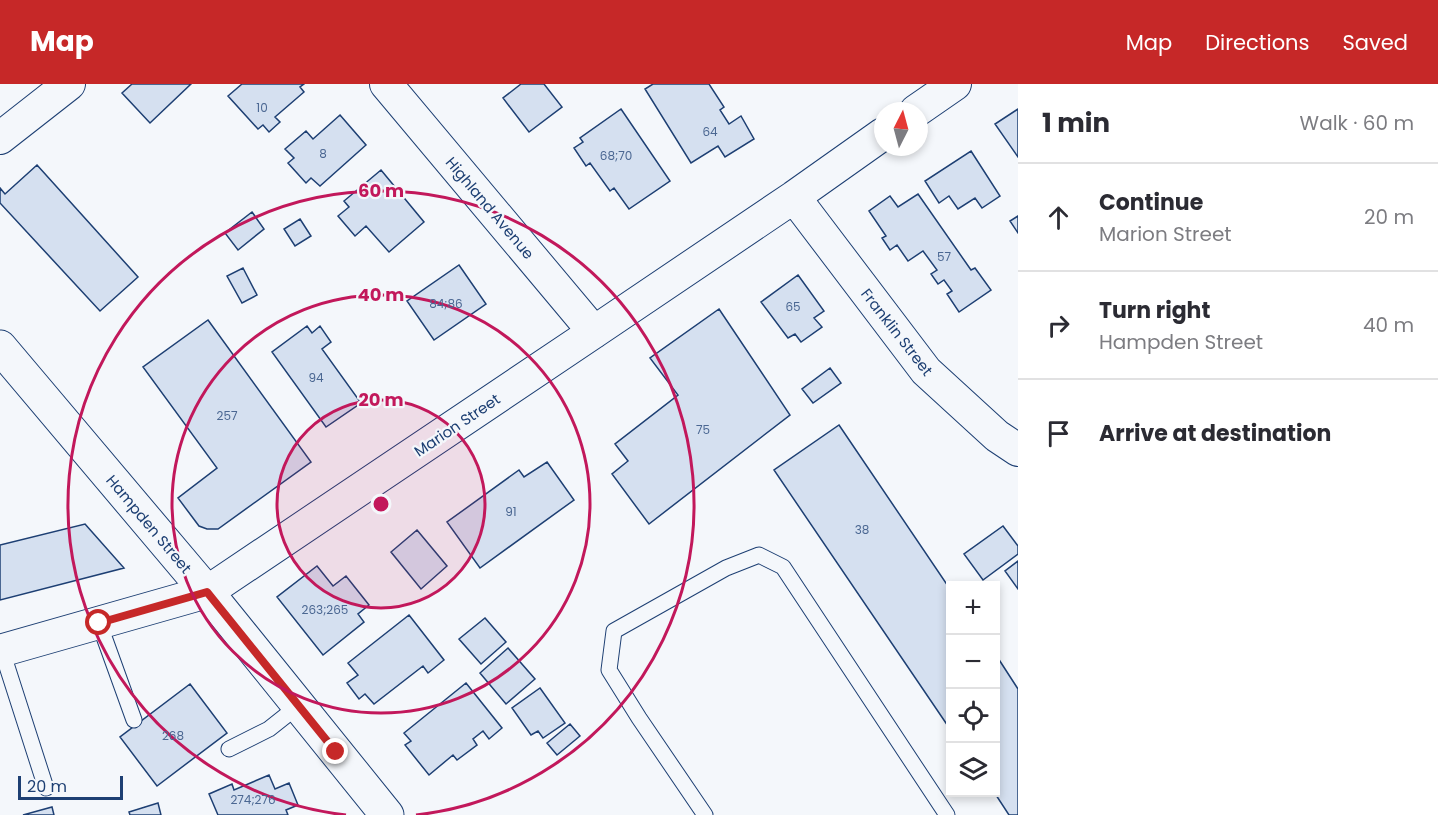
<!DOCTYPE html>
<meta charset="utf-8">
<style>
:root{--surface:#fff;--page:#f2f2f3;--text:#2b2b33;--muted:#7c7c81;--line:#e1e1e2;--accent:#c62828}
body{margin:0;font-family:Poppins,sans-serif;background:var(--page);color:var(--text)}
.controls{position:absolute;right:18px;bottom:18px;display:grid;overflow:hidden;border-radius:0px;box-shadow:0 3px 9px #0003}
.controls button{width:54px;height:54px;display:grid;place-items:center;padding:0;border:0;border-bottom:2px solid var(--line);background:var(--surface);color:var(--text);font:30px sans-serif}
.compass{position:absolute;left:874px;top:18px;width:54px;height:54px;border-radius:50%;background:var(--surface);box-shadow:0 3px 9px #0003;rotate:6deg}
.scale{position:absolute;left:18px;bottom:15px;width:105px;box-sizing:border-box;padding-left:6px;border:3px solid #1d3f73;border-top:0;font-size:16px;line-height:21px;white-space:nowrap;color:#1d3f73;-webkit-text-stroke:4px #f4f7fb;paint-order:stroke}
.stop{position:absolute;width:18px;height:18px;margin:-14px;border:4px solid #c62828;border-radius:50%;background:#fff}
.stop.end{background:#c62828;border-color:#fff;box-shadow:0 2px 6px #0008}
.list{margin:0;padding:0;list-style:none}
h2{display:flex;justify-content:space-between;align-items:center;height:78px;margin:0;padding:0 24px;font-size:26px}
h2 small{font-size:20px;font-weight:400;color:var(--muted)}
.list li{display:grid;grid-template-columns:39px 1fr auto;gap:18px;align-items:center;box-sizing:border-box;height:108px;padding:0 24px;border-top:2px solid var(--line)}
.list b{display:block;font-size:22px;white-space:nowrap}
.list p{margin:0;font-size:20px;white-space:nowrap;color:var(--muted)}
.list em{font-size:20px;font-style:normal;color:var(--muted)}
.icon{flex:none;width:33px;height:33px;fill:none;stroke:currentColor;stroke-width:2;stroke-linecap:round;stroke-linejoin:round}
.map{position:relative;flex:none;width:1018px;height:731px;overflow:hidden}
header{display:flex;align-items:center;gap:36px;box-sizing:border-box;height:84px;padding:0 30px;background:var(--accent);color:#fff}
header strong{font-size:28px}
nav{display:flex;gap:33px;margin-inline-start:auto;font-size:21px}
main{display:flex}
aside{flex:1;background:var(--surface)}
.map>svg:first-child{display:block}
.building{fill:#d5e0f0;stroke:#1d3f73;stroke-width:1.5}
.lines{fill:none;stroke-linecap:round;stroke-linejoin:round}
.service-casing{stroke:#1d3f73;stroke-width:17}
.minor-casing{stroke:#1d3f73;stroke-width:34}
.secondary-casing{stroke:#1d3f73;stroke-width:35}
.service{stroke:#f4f7fb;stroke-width:15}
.minor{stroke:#f4f7fb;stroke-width:32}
.secondary{stroke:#f4f7fb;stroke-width:33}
.route{stroke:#c62828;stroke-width:8}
.ring{fill:none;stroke:#c2185b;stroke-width:3}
.labels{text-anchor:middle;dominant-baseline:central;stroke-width:4.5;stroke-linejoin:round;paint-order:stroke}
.number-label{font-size:12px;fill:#4b6792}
.street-label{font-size:15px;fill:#1d3f73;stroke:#f4f7fb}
.centre{fill:#c2185b;stroke:#f4f7fb;stroke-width:3}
.ring-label{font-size:18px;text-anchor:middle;font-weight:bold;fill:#c2185b;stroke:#f4f7fb;stroke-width:4.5;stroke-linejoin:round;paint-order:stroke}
</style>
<header>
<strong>Map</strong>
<nav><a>Map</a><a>Directions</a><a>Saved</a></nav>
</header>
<main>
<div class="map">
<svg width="1018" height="731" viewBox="0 0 1018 731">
<rect width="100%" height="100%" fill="#f4f7fb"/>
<path class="building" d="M 132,0 L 191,0 L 150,39 L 122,9 Z
M 242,0 L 304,0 L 300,3 L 304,8 L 275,33 L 280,38 L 269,48 L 263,41 L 258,45 L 228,12 Z
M 521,0 L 544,0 L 562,23 L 529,48 L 503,14 Z
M 653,0 L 709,0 L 724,23 L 720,26 L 729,40 L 741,32 L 754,55 L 725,73 L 718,62 L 691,79 L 645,5 Z
M 621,25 L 670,97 L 629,125 L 614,104 L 610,107 L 590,79 L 586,82 L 574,64 L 583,58 L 580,54 Z
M 1018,25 L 1018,73 L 995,40 Z
M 340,31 L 366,61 L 320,102 L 311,94 L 306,99 L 288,79 L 294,74 L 285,65 L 306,47 L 313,55 Z
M 971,67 L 1000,112 L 982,124 L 975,114 L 958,125 L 949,112 L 939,119 L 925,97 Z
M 37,81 L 138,193 L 100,227 L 0,119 L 0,104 L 5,110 Z
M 381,86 L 424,138 L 389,168 L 366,142 L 355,152 L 338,132 L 349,123 L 344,117 Z
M 918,110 L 971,186 L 975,184 L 991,206 L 959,228 L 947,210 L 952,207 L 944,196 L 938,200 L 931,190 L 937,186 L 923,167 L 908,177 L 897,161 L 890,166 L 882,154 L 886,152 L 869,127 L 890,112 L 898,123 Z
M 252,128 L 264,145 L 238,166 L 225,149 Z
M 1018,132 L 1018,149 L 1010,137 Z
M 300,135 L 311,152 L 295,162 L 284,145 Z
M 459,181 L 486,220 L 434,256 L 407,217 Z
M 243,184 L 257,211 L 242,219 L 227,192 Z
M 798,191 L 824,227 L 814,234 L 822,243 L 801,258 L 795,250 L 788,254 L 761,218 Z
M 719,225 L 790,331 L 649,440 L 612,390 L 628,377 L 615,360 L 678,311 L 650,274 Z
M 208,236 L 311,378 L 218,445 L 207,445 L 199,442 L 178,414 L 217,384 L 143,283 Z
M 307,242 L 312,249 L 320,242 L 331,258 L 322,265 L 361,319 L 326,343 L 272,268 Z
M 830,284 L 841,299 L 813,319 L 802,305 Z
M 839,341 L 950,505 L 950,645 L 774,386 Z
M 547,378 L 574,416 L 480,484 L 447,438 L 519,386 L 524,393 Z
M 85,440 L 124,484 L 0,516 L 0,461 Z
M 1003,442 L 1018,462 L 1018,470 L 983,496 L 964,470 Z
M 417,446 L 447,482 L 421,505 L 391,468 Z
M 1018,477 L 1018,505 L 1005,487 Z
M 317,482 L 333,502 L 346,492 L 369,521 L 358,530 L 364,538 L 323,571 L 277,513 Z
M 409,531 L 444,576 L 428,589 L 423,582 L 374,620 L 365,610 L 359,615 L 347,599 L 358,591 L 348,579 Z
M 485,534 L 506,558 L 481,580 L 459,555 Z
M 508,564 L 535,595 L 506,620 L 480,589 Z
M 996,571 L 1018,605 L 1018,731 L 1009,731 L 994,708 L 996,708 Z
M 466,599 L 502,644 L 489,655 L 483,647 L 473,655 L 477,661 L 457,676 L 453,671 L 429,691 L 405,661 L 411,657 L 404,649 Z
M 190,600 L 227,649 L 157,702 L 120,653 Z
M 540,604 L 565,639 L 543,654 L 538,647 L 531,651 L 512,624 Z
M 570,640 L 580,652 L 557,671 L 547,659 Z
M 269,691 L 275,705 L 289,699 L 298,721 L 286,726 L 288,731 L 218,731 L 209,710 L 232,700 L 234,706 Z
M 158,719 L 161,731 L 130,731 L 129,728 Z
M 52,723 L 54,731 L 23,731 Z"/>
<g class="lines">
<defs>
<path id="service" d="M 99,539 L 134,636
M 2,567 L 46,704
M 229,665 L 269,645 L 298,622
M 705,731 L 639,634 L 609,586 L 614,547 L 726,484 L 759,471 L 783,483 L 947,731"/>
<path id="minor" d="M 386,0 L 594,248
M 916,27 L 955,0
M 0,54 L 69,0
M 794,113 L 926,287 L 997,352 L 1018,366
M 0,567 L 207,508 L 594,248 L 794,113 L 883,50"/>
<path id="secondary" d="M 0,263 L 207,508 L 387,731"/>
</defs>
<use href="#service" class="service-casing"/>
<use href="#minor" class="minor-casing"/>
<use href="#secondary" class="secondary-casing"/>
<use href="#service" class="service"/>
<use href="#minor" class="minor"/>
<use href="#secondary" class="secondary"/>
</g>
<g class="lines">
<path class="route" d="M 99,539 L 207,508 L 336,668"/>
</g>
<circle cx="381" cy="420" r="104" fill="#c2185b" fill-opacity=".12"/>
<g class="ring">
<circle cx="381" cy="420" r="104"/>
<circle cx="381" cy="420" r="209"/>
<path d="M346 731A313 313 0 1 1 416 731"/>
</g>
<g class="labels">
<g class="number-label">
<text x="262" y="23">10</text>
<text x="710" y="47">64</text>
<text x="323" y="69">8</text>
<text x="616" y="71">68;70</text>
<text x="944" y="172">57</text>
<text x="446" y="219">84;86</text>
<text x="793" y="222">65</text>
<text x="316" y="293">94</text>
<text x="227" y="331">257</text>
<text x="703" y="345">75</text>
<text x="511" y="427">91</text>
<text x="862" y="445">38</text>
<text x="325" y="525">263;265</text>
<text x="173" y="651">268</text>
<text x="253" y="715">274;276</text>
</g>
<g class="street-label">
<text transform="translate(490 124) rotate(50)">Highland Avenue</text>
<text transform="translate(897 248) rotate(52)">Franklin Street</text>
<text transform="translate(457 341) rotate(-34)">Marion Street</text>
<text transform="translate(149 440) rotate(50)">Hampden Street</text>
</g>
</g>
<circle cx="381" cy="420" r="9" class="centre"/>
<g class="ring-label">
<text x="381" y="113">60 m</text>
<text x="381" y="217">40 m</text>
<text x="381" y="322">20 m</text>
</g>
</svg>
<div class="controls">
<button>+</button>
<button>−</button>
<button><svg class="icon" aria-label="locate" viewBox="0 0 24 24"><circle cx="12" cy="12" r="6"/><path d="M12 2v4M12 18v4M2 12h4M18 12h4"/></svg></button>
<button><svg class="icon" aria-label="layers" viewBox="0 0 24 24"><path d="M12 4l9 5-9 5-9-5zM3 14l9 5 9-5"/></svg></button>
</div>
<svg class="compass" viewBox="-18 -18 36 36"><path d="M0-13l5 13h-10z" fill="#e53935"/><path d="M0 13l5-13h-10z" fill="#7c7c81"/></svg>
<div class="scale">20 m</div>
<div class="stop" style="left:99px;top:539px"></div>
<div class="stop end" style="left:336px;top:668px"></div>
</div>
<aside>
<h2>1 min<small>Walk · 60 m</small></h2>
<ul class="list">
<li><svg class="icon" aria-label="ahead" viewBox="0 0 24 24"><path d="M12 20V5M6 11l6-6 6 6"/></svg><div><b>Continue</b><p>Marion Street</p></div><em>20 m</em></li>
<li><svg class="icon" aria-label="right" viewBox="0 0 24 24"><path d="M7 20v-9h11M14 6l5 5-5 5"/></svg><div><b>Turn right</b><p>Hampden Street</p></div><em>40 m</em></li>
<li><svg class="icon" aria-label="arrive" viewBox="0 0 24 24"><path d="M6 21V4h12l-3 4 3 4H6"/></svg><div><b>Arrive at destination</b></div></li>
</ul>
</aside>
</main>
